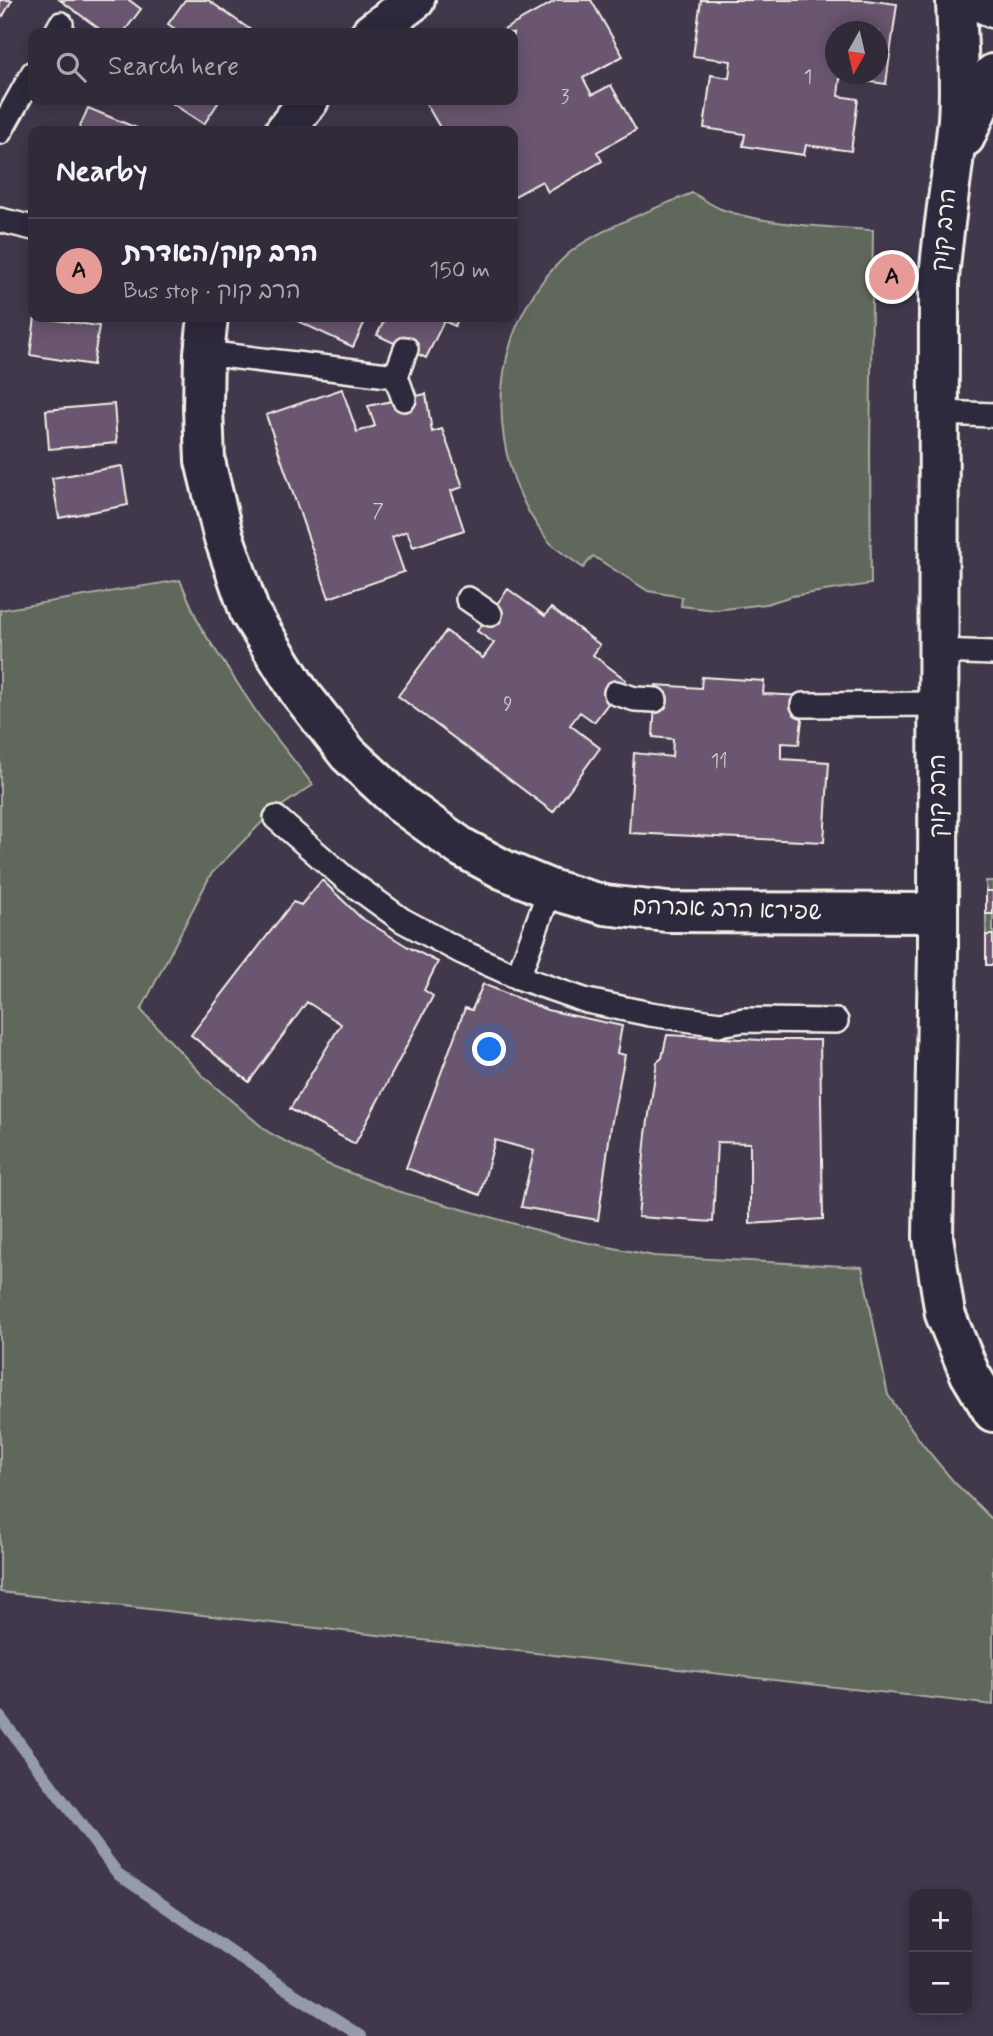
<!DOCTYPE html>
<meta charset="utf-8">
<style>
:root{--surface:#312a39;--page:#393241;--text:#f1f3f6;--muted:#a8a7ae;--line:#4c4653;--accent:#e69b98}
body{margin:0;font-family:Mynerve,"Playpen Sans Hebrew",sans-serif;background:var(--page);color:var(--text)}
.controls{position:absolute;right:21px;bottom:21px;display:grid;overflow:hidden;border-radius:14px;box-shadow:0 4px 18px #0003}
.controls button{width:63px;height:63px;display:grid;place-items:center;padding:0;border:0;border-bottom:2px solid var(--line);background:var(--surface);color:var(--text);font:35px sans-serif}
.compass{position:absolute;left:825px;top:21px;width:63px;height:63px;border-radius:50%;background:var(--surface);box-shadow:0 4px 18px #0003;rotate:188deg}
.you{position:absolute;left:490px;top:1050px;width:24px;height:24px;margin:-18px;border:5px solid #fff;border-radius:50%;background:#1a73e8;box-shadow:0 0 0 10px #1a73e833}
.badge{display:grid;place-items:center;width:46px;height:46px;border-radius:50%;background:var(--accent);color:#111;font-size:23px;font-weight:700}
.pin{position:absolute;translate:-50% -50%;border:4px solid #fff;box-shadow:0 2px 7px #0006}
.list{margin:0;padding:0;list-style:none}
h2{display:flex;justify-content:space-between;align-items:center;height:91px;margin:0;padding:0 28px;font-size:30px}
h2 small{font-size:23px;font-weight:400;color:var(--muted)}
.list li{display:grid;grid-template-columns:46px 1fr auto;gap:21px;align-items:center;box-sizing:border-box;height:105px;padding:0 28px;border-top:2px solid var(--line)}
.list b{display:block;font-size:26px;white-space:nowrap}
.list p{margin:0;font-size:23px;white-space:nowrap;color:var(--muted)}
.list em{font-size:23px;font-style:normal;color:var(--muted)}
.icon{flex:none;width:38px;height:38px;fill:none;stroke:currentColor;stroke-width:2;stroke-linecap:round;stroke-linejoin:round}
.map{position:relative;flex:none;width:993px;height:2036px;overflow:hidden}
.search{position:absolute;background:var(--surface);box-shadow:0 4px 18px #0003;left:28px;top:28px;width:490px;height:77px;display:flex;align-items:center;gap:18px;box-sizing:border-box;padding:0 24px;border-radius:14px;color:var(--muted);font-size:26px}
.panel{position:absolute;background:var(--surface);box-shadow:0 4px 18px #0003;left:28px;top:126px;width:490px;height:196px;border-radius:14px}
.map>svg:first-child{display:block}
.green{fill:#61685b;stroke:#aaaca2;stroke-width:2}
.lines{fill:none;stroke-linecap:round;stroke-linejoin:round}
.stream{stroke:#959ba8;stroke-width:12}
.building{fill:#6b576f;stroke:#f4f1e8;stroke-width:2;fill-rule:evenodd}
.lane-casing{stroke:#f4f1e8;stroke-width:28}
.street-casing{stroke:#f4f1e8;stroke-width:44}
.secondary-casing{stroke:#f4f1e8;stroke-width:44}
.lane{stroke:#2f2a3d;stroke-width:23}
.street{stroke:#2f2a3d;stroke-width:38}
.secondary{stroke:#2f2a3d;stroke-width:38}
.labels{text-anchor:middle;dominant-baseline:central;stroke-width:6;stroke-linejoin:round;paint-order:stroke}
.number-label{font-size:19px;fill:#d2caca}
.street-label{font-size:23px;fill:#f4f1e8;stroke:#2f2a3d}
</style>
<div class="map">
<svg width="993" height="2036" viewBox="0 0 993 2036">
<rect width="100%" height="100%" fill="#41384c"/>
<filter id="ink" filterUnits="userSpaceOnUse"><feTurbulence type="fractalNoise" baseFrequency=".0143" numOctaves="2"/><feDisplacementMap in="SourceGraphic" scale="14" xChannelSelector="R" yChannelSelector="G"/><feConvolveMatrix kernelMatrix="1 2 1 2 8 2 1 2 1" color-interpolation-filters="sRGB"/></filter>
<g filter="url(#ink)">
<path class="green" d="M 692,193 C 702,198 711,205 721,209 C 764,225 828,227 873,230 L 870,449 L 871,584 L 792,596 L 766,604 L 716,610 L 681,606 L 682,597 L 648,591 L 593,556 L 583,568 C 572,559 555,550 546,538 C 481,453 486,327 568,254 C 597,229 657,208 692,193 Z
M 180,580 L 201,628 L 259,716 L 313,785 L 271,813 L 211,874 L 141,1010 L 204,1077 L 268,1132 L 327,1164 L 397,1191 L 569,1239 L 654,1256 L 862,1267 L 888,1395 L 923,1445 L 954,1482 L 993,1520 L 993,1705 L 0,1592 L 0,610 Z
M 986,881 L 993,881 L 993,965 L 986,965 Z"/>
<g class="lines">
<path class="stream" d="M 0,1717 L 118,1874 L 275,1982 L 361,2036"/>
</g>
<path class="building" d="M 0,0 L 12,0 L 3,16 L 0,14 Z
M 60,0 L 129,0 L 141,9 L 123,33 L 105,33 Z
M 185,0 L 208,0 L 255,33 L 181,33 L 168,24 Z
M 557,0 L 591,0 L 623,56 L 583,78 L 592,95 L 611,85 L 636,130 L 597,152 L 602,161 L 548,192 L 542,181 L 513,197 L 513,131 L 442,131 L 424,100 L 513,100 L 513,33 L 498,33 Z
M 701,0 L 866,0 L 897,4 L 886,84 L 840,78 L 838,96 L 858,99 L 851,151 L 806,145 L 804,155 L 743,146 L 745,134 L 704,128 L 711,75 L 729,78 L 731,61 L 693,56 ZM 836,32 L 878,32 L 878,74 L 836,74 Z
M 167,100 L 220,100 L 204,124 Z
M 88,108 L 144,131 L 78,131 Z
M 35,317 L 99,326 L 93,365 L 30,355 Z
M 289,317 L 367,317 L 353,347 Z
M 380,317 L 459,317 L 455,326 L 444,321 L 426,358 L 377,335 L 385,319 Z
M 342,389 L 357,432 L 375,426 L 368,406 L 426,394 L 432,432 L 442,429 L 463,487 L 451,491 L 464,530 L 413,547 L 407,531 L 392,537 L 404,572 L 329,598 L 266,415 Z
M 114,404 L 117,443 L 49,449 L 46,410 Z
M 122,466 L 128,505 L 59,518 L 52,478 Z
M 508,589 L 545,616 L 551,608 L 600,645 L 593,655 L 626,680 L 594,722 L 580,712 L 570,725 L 600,748 L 553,812 L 398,696 L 446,631 L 483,658 L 494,643 L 477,631 Z
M 702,677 L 764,681 L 763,694 L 805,696 L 799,744 L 781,743 L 781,759 L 829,762 L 824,842 L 629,833 L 634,753 L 672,757 L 673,739 L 653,737 L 656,685 L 701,688 Z
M 322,880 L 360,917 L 408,947 L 438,962 L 424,990 L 433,996 L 355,1144 L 290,1109 L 341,1024 L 307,1002 L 249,1082 L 191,1035 L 293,902 L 301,905 Z
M 986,891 L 993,891 L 993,914 L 986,914 Z
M 986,935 L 993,935 L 993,965 L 986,965 Z
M 483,984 L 547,1010 L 622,1026 L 617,1053 L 625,1055 L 611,1126 L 598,1220 L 521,1207 L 534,1151 L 495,1140 L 480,1195 L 406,1168 L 465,1008 L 472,1010 Z
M 667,1035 L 761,1040 L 820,1040 L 823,1219 L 750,1224 L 750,1143 L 717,1142 L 713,1222 L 638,1217 L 646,1134 L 657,1062 L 662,1058 Z"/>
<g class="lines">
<defs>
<path id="lane" d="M 56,33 L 61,24
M 0,132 L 33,73
M 0,220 L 33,228
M 204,353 L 396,376
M 404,399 L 396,376 L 406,349
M 940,413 L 993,415
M 468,599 L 490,614
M 939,651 L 993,653
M 616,693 L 635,699 L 655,700
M 803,705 L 939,704
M 276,818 L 347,880 L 402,920 L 462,952 L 518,977 L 587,1001 L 650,1014 L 720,1024 L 744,1020 L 836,1021
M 518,977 L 550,889"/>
<path id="street" d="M 371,33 L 415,0
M 285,131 L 309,100
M 208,317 L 204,353 L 203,408 L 205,461 L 223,535 L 250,613 L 298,690 L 348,754 L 403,805 L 461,847 L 504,870 L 550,889 L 605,905 L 667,912 L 938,913"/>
<path id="secondary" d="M 956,0 C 957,40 961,79 958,119 C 953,172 943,225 939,280 L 938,951 L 933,1237 L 945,1314 L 970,1374 L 993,1412
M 975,0 L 993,8
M 965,137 L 993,74"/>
</defs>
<use href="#lane" class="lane-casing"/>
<use href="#street" class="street-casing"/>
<use href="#secondary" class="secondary-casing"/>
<use href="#lane" class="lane"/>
<use href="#street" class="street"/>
<use href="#secondary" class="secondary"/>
</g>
</g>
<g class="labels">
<g class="number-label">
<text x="808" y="77">1</text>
<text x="565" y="97">3</text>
<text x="378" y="511">7</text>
<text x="508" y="704">9</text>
<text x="719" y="761">11</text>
</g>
<g class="street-label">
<text transform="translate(945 230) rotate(-84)">הרב קוק</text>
<text transform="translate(939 796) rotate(-90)">הרב קוק</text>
<text transform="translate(727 910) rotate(2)">שפירא הרב אברהם</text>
</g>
</g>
</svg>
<div class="controls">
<button>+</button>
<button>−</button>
</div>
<svg class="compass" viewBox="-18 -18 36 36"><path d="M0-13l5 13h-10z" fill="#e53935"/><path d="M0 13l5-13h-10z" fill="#a8a7ae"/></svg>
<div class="you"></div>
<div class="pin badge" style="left:892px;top:277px">A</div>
<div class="search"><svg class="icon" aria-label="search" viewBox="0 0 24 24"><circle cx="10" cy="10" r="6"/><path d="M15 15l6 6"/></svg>Search here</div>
<section class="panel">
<h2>Nearby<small></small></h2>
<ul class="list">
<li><span class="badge">A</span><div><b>הרב קוק/האדרת</b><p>Bus stop · הרב קוק</p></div><em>150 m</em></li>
</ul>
</section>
</div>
